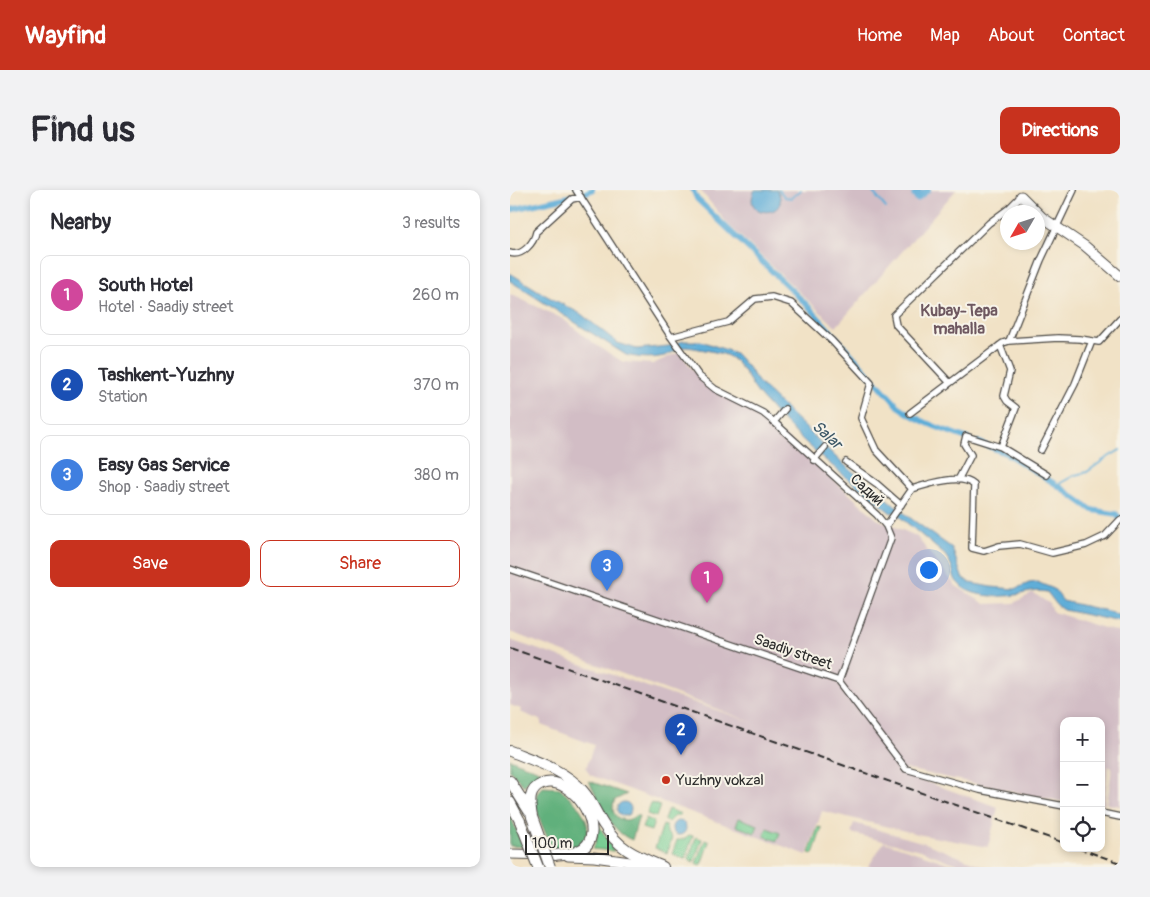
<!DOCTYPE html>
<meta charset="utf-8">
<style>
:root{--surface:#fff;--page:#f2f2f3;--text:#2b2b33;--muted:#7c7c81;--line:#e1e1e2;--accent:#c8321e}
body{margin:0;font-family:Pangolin,sans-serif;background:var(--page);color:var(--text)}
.controls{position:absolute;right:15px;bottom:15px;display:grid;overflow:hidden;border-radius:10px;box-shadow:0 2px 8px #0003}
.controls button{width:45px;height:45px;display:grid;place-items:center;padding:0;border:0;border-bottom:1px solid var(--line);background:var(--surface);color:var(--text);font:25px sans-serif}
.compass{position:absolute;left:490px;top:15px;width:45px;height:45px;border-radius:50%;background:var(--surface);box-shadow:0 2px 8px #0003;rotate:231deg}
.scale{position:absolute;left:15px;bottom:12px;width:84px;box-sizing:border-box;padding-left:5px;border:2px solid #2b2b2b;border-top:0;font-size:14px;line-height:18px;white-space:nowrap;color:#2b2b2b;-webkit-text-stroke:4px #f7f3e8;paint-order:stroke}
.you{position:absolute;left:418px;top:379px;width:18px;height:18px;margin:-12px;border:4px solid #fff;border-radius:50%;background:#1a73e8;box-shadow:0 0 0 8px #1a73e833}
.badge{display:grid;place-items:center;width:32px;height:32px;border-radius:50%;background:var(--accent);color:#fff;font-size:16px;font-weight:700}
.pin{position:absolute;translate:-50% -41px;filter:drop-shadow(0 1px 2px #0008)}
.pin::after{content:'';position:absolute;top:26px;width:18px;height:15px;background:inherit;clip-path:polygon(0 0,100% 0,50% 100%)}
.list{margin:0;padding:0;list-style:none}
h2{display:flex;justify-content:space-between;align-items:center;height:65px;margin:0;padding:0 20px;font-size:21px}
h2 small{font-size:16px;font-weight:400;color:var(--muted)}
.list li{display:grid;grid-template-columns:32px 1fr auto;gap:15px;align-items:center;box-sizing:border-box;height:80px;margin:0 10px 10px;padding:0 10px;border:1px solid var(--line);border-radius:10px}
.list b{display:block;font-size:19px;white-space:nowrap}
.list p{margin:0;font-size:16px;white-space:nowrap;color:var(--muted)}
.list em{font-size:16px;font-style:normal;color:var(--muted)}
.actions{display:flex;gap:10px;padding:15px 20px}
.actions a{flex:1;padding:11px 0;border:1px solid var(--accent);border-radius:10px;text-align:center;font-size:18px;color:var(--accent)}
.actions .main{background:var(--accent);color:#fff}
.icon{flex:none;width:28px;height:28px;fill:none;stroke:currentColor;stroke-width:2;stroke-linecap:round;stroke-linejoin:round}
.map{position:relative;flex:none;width:610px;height:677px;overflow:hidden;border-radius:10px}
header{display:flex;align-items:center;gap:30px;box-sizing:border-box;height:70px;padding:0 25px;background:var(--accent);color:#fff}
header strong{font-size:24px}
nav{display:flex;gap:28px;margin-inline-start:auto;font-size:18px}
.intro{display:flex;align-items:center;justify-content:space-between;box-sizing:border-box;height:120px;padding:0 30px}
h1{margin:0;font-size:35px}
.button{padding:12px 22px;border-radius:10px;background:var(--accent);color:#fff;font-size:18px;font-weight:700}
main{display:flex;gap:30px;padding:0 30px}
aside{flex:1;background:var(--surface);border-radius:10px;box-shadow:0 2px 8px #0003}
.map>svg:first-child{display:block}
.industrial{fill:#d2bdc5}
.green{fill:#77cd92;stroke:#517c5e}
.forest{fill:#61b07c;stroke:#466e54}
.water{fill:#5eadd8;stroke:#446c82}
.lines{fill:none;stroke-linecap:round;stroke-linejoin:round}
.stream{stroke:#5eadd8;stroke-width:2}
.canal{stroke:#5eadd8;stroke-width:5.5}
.street-casing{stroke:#494642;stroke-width:8}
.secondary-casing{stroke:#494642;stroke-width:11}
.primary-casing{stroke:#494642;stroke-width:11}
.highway-casing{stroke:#494642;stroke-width:12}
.street{stroke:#fff;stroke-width:5.5}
.secondary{stroke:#fff;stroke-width:9}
.primary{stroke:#fff;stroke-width:9}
.highway{stroke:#fff;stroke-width:10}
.rail{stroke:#2b2b2b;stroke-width:2;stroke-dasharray:8 4;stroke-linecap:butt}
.highway-bridge-casing{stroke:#494642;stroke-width:12;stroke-linecap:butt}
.highway-bridge{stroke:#fff;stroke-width:10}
.poi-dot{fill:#c8321e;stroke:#f7f3e8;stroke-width:2}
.labels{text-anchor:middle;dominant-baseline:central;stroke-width:4;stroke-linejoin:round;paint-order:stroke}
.street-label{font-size:15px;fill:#2b2b2b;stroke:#f7f3e8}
.poi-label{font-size:15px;fill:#2b2b2b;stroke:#f7f3e8;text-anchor:start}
.neighbourhood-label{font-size:16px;font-weight:bold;fill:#6e5860;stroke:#f7f3e8}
.water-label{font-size:16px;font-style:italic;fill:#3d5868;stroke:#f7f3e8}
</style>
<header>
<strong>Wayfind</strong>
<nav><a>Home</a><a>Map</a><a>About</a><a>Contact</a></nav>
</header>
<div class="intro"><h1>Find us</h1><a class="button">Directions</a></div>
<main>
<aside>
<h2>Nearby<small>3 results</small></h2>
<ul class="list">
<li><span class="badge" style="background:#d1479c">1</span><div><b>South Hotel</b><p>Hotel · Saadiy street</p></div><em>260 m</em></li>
<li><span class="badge" style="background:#1a4fb4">2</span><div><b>Tashkent-Yuzhny</b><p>Station</p></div><em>370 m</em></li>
<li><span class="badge" style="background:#3f7fe0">3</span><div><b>Easy Gas Service</b><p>Shop · Saadiy street</p></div><em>380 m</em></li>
</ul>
<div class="actions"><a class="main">Save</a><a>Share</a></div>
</aside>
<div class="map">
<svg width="610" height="677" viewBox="0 0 610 677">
<rect width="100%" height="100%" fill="#f7f3e8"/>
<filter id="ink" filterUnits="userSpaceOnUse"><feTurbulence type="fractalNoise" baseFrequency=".02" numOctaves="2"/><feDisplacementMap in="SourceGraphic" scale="10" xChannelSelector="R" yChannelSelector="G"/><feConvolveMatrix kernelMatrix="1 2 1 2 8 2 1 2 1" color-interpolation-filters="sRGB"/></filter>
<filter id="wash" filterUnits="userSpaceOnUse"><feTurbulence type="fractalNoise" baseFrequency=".0096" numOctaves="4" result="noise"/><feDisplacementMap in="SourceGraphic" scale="20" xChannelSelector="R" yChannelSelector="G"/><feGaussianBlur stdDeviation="1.12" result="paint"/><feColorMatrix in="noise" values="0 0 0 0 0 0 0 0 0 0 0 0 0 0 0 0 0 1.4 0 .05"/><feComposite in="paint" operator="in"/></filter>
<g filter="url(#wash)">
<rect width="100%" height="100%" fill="#f1e2c6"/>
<path class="industrial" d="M 190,0 L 446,0 L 326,137 L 218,34 Z
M 0,104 L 53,129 L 83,153 L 113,172 L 143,174 L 169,162 L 194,194 L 247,224 L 273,247 L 275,246 L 367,329 L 406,346 L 446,396 L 475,414 L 504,413 L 523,403 L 540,414 L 543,422 L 610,443 L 610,616 L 597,614 L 602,578 L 598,576 L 594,615 L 591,615 L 591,531 L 554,531 L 554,612 L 396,579 L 391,583 L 488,617 L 478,657 L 412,645 L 312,621 L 297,665 L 80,585 L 76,578 L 84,555 L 31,535 L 32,531 L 10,522 L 11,519 L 0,515 L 0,450 L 247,534 L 0,442 Z
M 344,633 L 415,653 L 475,677 L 452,676 L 410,660 L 341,643 Z
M 374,652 L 450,677 L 358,677 Z"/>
<path class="green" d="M 141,613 L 150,616 L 146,627 L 137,624 Z
M 158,619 L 171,624 L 170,625 L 163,627 L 158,632 L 154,630 Z
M 136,628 L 144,632 L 141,641 L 132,638 Z
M 229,628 L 248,635 L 245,643 L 226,636 Z
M 85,629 L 104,661 L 83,659 L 87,648 Z
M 153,635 L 156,636 L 157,643 L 162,648 L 157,663 L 145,658 Z
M 308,637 L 312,638 L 303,664 L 299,663 Z
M 257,638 L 270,643 L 267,651 L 254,646 Z
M 179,645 L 183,646 L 175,669 L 162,664 L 167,650 L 174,649 Z
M 186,647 L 192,649 L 184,672 L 178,670 Z
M 195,650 L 199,652 L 191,675 L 186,673 Z"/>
<path class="forest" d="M 0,569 L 39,585 C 29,586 19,588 14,596 L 0,581 Z
M 79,591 L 117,604 L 105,610 C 97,625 114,637 126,625 L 129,626 L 122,650 C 100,642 89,610 79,591 Z
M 33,597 L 50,598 C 63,610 89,633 72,652 C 70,654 66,658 62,658 C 56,660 48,658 42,658 C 37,646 23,619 26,607 C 27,602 30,600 33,597 Z
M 0,625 L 14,657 L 0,656 Z"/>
<path class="water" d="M 245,0 L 267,0 C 284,29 229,29 245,0 Z
M 0,83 L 37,106 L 71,124 L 108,153 L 127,159 L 159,156 L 173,151 L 191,151 L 225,163 L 237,176 L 249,193 L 332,273 L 403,330 L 442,358 L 452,387 L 460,393 L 481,397 L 505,399 L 519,393 L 527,392 L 544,399 L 553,411 L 602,422 L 610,426 L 610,432 L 554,420 L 547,415 L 537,402 C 522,399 510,406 495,406 C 481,407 457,405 448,393 C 443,388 444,382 441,375 C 440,372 437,368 435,365 L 384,322 L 381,323 C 335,287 288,250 250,206 C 239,193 231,169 213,164 C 206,162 181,157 175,157 C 168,158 161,164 154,166 C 141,169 129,168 116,165 L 0,91 Z
M107 619a7 7 0 1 1 14 0a7 7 0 1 1-14 0Z
M162 638a7 7 0 1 1 14 0a7 7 0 1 1-14 0Z"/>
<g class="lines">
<path class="stream" d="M 269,0 L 275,7 L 281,8 L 291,0
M 361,0 L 376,18
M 547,295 L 565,285 L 577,282 L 595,269 L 610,260"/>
<path class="canal" d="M 183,0 L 187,9 L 298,116 L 389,217 C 411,233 434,240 459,249
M 409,0 L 404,5 L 407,9 L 418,0
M 73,4 L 82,0
M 0,20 L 62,6
M 468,252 L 497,264 L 547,295 L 582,320 L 606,324 L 610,329"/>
</g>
</g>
<g filter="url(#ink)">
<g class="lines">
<defs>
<path id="street" d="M 66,0 L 161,147 L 189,186 L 205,199 L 253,223 L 264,232 L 367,325 L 376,336 L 381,348 L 329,491
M 0,63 C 12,67 24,53 26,42 L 62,9 L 71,7
M 161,147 L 218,132 L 245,109 L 262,107 L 281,113 L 322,151 L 361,193 L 351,228 L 366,260 L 402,299 C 418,294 451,283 464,295 L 462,358 L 474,361 L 489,356 L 510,354 L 542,363 L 576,355 L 595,346 L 610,330
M 499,151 L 548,148 L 570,149 L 589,152 L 610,129
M 490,155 L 500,181 L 494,206 L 497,211 L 506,218 L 491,257
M 440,193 L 386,135 L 384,125 L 479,33 L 498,19 L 511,6
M 400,223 L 493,153 L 499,151 L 531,70 L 564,0
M 264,232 L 275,219
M 531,260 L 565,194 L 582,151
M 304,270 L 315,257
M 336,272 L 367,294 L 391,315
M 448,290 L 461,265 L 454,254 L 456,246 L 491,257 L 537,285
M 376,336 L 402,299
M 0,379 L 329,491 L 396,579 L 470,600 L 554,616
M 591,623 L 610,627"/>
<path id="secondary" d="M 511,6 L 532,27 L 575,56 L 610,86"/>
<path id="primary" d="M 0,664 L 42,665
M 58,666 L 84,667 L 142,675"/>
<path id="highway" d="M 0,561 C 25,571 55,580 73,601 C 82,611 86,623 93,634 C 109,660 127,666 153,677
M 0,591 L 19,621
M 0,612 L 10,631
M 22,627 C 20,614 17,600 32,594 C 63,582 103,647 68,661 C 61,664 52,664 45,665"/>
</defs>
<use href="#street" class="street-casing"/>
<use href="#secondary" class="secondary-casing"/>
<use href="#primary" class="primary-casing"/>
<use href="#highway" class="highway-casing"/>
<use href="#street" class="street"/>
<use href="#secondary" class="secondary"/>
<use href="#primary" class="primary"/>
<use href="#highway" class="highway"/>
<path class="rail" d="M 0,458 L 554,653
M 568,658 L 610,673"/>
<defs>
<path id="highway-bridge" d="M 22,627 L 40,677
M 10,631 L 28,677"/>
</defs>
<use href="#highway-bridge" class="highway-bridge-casing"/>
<use href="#highway-bridge" class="highway-bridge"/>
</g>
</g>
<circle class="poi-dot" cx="156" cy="590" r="5"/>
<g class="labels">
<g class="street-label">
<text transform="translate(357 300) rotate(42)">Садий</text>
<text transform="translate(283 462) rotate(19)">Saadiy street</text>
</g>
<g class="poi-label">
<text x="166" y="590">Yuzhny vokzal</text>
</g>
<g class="neighbourhood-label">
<text x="449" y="121">Kubay-Tepa<tspan x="449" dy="18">mahalla</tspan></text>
</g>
<g class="water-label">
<text transform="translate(317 245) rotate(42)">Salar</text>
</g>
</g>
</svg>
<div class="controls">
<button>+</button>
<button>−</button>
<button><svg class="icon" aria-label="locate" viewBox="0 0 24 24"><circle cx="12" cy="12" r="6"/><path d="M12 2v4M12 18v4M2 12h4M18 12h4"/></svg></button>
</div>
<svg class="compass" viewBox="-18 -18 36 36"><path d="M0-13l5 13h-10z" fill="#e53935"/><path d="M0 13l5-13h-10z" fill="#7c7c81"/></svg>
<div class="scale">100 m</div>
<div class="you"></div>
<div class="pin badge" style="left:197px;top:413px;background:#d1479c">1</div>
<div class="pin badge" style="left:171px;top:565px;background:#1a4fb4">2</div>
<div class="pin badge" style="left:97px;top:401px;background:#3f7fe0">3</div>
</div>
</main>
